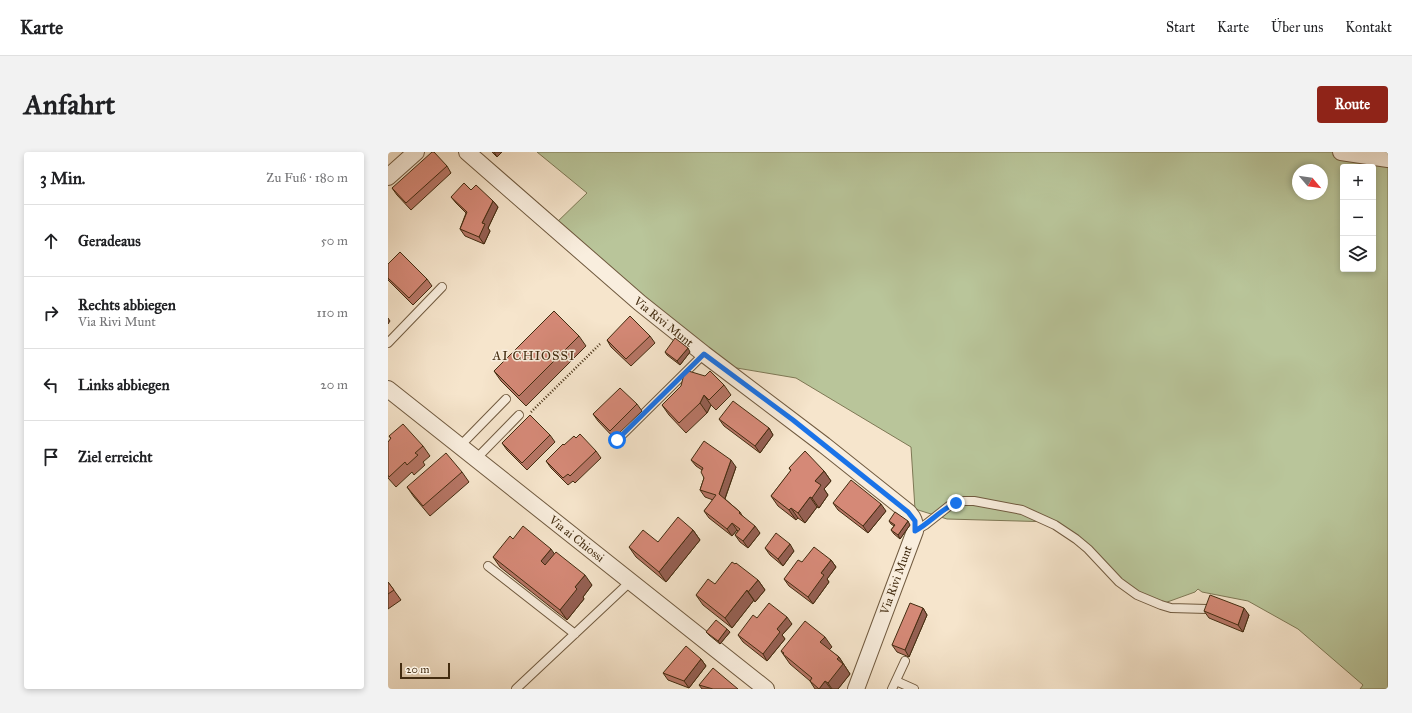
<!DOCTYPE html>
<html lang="de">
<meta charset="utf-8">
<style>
:root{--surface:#fff;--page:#f2f2f2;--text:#202124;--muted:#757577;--line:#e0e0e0;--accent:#8f2418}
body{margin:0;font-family:"IM FELL Great Primer",serif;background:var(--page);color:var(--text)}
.controls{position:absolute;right:12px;top:12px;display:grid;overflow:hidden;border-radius:4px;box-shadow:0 2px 6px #0003}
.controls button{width:36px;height:36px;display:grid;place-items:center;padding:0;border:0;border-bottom:1px solid var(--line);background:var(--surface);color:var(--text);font:20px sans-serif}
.compass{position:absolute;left:904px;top:12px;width:36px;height:36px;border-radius:50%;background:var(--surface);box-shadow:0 2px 6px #0003;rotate:119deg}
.scale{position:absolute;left:12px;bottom:10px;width:50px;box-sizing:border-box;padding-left:4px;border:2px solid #432c10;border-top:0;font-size:11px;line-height:14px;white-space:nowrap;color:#432c10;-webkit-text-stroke:3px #f9eede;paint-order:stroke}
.stop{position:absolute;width:12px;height:12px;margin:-9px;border:3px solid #1a73e8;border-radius:50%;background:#fff}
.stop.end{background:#1a73e8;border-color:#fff;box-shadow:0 1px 4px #0008}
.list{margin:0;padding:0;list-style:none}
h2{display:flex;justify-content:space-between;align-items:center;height:52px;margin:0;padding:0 16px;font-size:17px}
h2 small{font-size:13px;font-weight:400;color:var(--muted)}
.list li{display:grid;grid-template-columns:26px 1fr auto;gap:12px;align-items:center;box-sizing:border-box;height:72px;padding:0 16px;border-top:1px solid var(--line)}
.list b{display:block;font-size:15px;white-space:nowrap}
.list p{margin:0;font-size:13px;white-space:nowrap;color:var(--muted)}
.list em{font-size:13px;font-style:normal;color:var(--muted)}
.icon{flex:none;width:22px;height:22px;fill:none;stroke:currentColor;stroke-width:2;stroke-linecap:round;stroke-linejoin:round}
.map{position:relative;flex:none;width:1000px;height:537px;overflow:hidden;border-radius:4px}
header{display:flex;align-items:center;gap:24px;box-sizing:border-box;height:56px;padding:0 20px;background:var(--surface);border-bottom:1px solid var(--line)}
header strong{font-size:19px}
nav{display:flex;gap:22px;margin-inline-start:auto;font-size:14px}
.intro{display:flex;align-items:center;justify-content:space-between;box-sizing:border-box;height:96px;padding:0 24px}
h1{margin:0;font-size:28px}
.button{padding:10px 18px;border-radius:4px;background:var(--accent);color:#fff;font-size:14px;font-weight:700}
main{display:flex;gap:24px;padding:0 24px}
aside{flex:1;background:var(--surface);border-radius:4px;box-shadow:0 2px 6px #0003}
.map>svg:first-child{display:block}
.green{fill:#b9c59a;stroke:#7e7855;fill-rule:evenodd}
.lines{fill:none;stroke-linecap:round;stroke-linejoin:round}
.service-casing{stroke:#705a3f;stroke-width:10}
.minor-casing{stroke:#705a3f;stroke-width:18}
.path{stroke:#432c10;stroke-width:2.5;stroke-dasharray:1 2;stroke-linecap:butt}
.service{stroke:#f9eede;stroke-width:8}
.minor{stroke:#f9eede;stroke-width:16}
.wall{fill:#b77666;stroke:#432c10}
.shaded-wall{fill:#956053;stroke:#432c10}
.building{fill:#d58977;stroke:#432c10}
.route{stroke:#1a73e8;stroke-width:5}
.labels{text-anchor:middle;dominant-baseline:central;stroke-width:3;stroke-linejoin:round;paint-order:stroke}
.street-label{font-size:12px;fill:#432c10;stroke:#f9eede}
.neighbourhood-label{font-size:13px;letter-spacing:1px;fill:#432c10;stroke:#f9eede}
</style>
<header>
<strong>Karte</strong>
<nav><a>Start</a><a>Karte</a><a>Über uns</a><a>Kontakt</a></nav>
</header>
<div class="intro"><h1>Anfahrt</h1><a class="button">Route</a></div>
<main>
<aside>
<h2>3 Min.<small>Zu Fuß · 180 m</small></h2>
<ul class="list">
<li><svg class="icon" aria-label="ahead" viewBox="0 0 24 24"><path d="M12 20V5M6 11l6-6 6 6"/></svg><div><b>Geradeaus</b></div><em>50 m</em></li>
<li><svg class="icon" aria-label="right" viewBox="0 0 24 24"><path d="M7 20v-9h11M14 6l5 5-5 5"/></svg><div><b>Rechts abbiegen</b><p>Via Rivi Munt</p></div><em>110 m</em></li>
<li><svg class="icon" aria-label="left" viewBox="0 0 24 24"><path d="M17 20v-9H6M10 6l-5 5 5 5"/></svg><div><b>Links abbiegen</b></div><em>20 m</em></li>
<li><svg class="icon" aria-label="arrive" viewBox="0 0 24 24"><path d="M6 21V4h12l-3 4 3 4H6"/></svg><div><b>Ziel erreicht</b></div></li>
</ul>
</aside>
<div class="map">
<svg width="1000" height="537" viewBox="0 0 1000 537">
<rect width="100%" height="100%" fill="#f6e5cc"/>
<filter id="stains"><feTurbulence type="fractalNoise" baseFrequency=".005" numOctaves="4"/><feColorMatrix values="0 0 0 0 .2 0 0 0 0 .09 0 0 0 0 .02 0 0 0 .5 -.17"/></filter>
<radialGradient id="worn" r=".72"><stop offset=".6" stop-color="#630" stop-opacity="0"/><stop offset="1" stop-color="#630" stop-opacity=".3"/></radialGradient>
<path class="green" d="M 149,0 L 1000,0 L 1000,537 L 972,537 L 975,533 L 910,477 L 860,449 L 814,440 L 810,437 L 807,440 L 771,453 L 732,434 L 707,398 L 666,370 L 559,367 L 527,357 L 523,295 L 408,226 L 331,213 L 164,75 L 199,41 ZM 955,15 L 985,15 L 985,117 L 955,117 ZM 910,18 L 934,18 L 934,42 L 910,42 Z"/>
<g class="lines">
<defs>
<path id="service" d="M 0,191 L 54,135
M 229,288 L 316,202
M 72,294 L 118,247
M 88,307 L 131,263
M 527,379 L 537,373 L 561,354 L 576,349 L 586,349 L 634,358 L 667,373 L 688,387 L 700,397 L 731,430 L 749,443 L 773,453 L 783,456 L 819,457
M 100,414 L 187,482
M 508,529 L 526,537
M 128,537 L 243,429
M 504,537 L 517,509"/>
<g id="minor">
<path id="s1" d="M 79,0 L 252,151 L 316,202 L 436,293 L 520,360 C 526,366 528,371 527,379 L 468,537"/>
<path d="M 953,0 L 1000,7"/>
<path d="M 0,25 L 28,0"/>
<path id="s2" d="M 0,237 L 378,537"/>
</g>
</defs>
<use href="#service" class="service-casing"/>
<use href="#minor" class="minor-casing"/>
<path class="path" d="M 143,260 L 212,192"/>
<use href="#service" class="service"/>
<use href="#minor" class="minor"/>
</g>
<path class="wall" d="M 104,0 L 114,0 L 109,5 Z
M 59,14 L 63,21 L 23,58 L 9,43 L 4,36 Z
M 83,38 L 105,49 L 110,55 L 100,76 L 102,79 L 96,92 L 77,84 L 72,77 L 78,61 L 68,51 L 63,45 Z
M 0,112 L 39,127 L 44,134 L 25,153 L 0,128 Z
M 0,166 L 2,169 L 0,172 Z
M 191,184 L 198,194 L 138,254 L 113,229 L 106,219 Z
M 262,184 L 267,191 L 243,214 L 223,195 L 219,188 Z
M 277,200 L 302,200 L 292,213 L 279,203 Z
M 336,233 L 343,243 L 328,258 L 323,253 L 319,261 L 298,281 L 281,263 L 274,253 Z
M 249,252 L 254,259 L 226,286 L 210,269 L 205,262 Z
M 331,267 L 381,276 L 385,283 L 372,301 L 336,274 Z
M 162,283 L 167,290 L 139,318 L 119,298 L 114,291 Z
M 1,284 L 35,294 L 42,304 L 35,310 L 37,313 L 26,323 L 24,320 L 8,335 L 0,326 L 0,290 L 3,287 Z
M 188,286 L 208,299 L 213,306 L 187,331 L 185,329 L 180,333 L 163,316 L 158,309 Z
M 303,308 L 348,315 L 337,347 L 352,360 L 355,365 L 372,381 L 360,396 L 352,390 L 347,383 L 350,379 L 349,378 L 344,384 L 321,366 L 316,359 L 325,348 L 317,345 L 312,338 L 316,326 L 314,318 L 308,314 Z
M 401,316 L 436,319 L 443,329 L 436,337 L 440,343 L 431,356 L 429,355 L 417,371 L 410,366 L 408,368 L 390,354 L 383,344 L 403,319 Z
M 74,320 L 81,330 L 42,364 L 26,345 L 19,335 Z
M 445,351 L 498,359 L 480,381 L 450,358 Z
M 501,369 L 522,373 L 512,387 L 506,382 L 503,378 L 506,374 L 503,372 Z
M 305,378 L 312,388 L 278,430 L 248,405 L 241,395 L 270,390 Z
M 125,387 L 166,402 L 204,433 L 195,445 L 196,447 L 179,468 L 112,415 L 105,405 Z
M 377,396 L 406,399 L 395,414 L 382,403 Z
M 443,408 L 448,415 L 439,427 L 441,430 L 425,452 L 401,434 L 396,427 L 414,410 Z
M 370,428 L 377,438 L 367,450 L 366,448 L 344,476 L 315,453 L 308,443 L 327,432 Z
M 0,430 L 13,448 L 0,457 Z
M 535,456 L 539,463 L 521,505 L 509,500 L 504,493 Z
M 816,459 L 861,463 L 855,480 L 821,466 Z
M 369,466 L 404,472 L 394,483 L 397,487 L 379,509 L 355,490 L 350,483 Z
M 318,480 L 342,480 L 332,492 L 321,483 Z
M 444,495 L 441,498 L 451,505 L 462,522 L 450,537 L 427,537 L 422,529 L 402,512 L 395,502 L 393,499 Z
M 313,507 L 318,514 L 301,536 L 280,528 L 275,521 Z
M 311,533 L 350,537 L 314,537 Z"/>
<path class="shaded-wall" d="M 106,0 L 114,0 L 109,5 Z
M 105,49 L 110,55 L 100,76 L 102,79 L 96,92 L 91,85 L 94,71 Z
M 300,196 L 302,200 L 292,213 L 289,209 Z
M 316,243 L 323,253 L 319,261 L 312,251 Z
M 381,276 L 385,283 L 372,301 L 367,294 Z
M 343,308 L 348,315 L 336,349 L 331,342 Z
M 436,319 L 443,329 L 436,337 L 440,343 L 431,356 L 424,346 L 427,329 Z
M 422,345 L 429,355 L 417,371 L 410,361 Z
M 493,352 L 498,359 L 480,381 L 475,374 Z
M 403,356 L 410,366 L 408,368 L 401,358 Z
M 520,369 L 522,373 L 512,387 L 510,383 Z
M 344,371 L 349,378 L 344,384 L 339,377 Z
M 367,374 L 372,381 L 360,396 L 355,389 Z
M 305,378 L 312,388 L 278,430 L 271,420 Z
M 402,392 L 406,399 L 395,414 L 390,407 Z
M 163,397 L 170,407 L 160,419 L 153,409 Z
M 443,408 L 448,415 L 439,427 L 441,430 L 425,452 L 420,445 L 433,421 Z
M 197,423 L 204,433 L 195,445 L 196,447 L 179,468 L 172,458 L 187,435 Z
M 370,428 L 377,438 L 367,450 L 360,440 Z
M 359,438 L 366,448 L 344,476 L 337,466 Z
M 535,456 L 539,463 L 521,505 L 517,498 Z
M 856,456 L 861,463 L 855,480 L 850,473 Z
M 399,465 L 404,472 L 394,483 L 397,487 L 379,509 L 375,502 L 389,477 Z
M 339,477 L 342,480 L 332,492 L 330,489 Z
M 437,485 L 444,495 L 439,500 L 432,490 Z
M 451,505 L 462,522 L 450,537 L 444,537 L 440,531 L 449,507 Z
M 313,507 L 318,514 L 301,536 L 296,529 Z
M 437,529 L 443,537 L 431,537 Z"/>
<path class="building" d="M 44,0 L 46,0 L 59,14 L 18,51 L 4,36 Z
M 76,31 L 83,38 L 88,33 L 105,49 L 94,71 L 97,72 L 91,85 L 72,77 L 79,60 L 63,45 Z
M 12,100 L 39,127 L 21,146 L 0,126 L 0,112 Z
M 166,159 L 191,184 L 131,244 L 106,219 Z
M 242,164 L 262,184 L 238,207 L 219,188 Z
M 287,186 L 300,196 L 289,209 L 277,200 Z
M 297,218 L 317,224 L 322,219 L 336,233 L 321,248 L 316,243 L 312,251 L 291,271 L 274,253 L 293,234 Z
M 232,236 L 249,252 L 222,279 L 205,262 Z
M 345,249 L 381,276 L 367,294 L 331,267 Z
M 142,263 L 162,283 L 134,311 L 114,291 Z
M 15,272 L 35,294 L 27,301 L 30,303 L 19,313 L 17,310 L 1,325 L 0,323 L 0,290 L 3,286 L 1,284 Z
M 192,282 L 208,299 L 182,324 L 180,322 L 175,326 L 158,309 L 175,292 L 176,293 L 186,284 L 188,286 Z
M 316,289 L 343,308 L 331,342 L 352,360 L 351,361 L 367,374 L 355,389 L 347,383 L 352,377 L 344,371 L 339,377 L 316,359 L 328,343 L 312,338 L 316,326 L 313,320 L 315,316 L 303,308 Z
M 417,299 L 436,319 L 427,329 L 433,333 L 424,346 L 422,345 L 410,361 L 403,356 L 401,358 L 383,344 L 403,318 L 401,316 Z
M 58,301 L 74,320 L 35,354 L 19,335 Z
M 463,328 L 493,352 L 475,374 L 445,351 Z
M 507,360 L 520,369 L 510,383 L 503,378 L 507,373 L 501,369 Z
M 290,365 L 305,378 L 271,420 L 241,395 L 255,378 L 270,390 Z
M 135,374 L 163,397 L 153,409 L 157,413 L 168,400 L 197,423 L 187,435 L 189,437 L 172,458 L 105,405 L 122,384 L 125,387 Z
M 388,381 L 402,392 L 390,407 L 377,396 Z
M 426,395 L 443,408 L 433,421 L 436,423 L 420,445 L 396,427 L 410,408 L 414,410 Z
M 344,410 L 347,412 L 348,411 L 370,428 L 360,440 L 359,438 L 337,466 L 308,443 L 320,427 L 327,432 Z
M 0,430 L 6,438 L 0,442 Z
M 822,443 L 856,456 L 850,473 L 816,459 Z
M 381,451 L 399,465 L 389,477 L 392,480 L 375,502 L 350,483 L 365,463 L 369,466 Z
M 522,451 L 535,456 L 517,498 L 504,493 Z
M 328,468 L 339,477 L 330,489 L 318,480 Z
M 417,469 L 437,485 L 432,490 L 451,505 L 449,507 L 455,512 L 440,531 L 437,529 L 431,537 L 422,529 L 424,526 L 395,502 L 396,501 L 393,499 Z
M 298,494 L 313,507 L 296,529 L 275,521 Z
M 325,516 L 350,537 L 325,537 L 311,533 Z"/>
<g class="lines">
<path class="route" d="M 229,288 L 316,202 L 405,268 L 520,360 L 527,369 L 527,379 C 542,371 553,357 568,351"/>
</g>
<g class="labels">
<g class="street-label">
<text stroke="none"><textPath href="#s1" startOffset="260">Via Rivi Munt</textPath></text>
<text stroke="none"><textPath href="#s2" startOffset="241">Via ai Chiossi</textPath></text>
<text transform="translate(508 428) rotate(-70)">Via Rivi Munt</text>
</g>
<g class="neighbourhood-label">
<text x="146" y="204">AI CHIOSSI</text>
</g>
</g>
<rect width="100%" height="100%" filter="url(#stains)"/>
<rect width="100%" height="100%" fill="url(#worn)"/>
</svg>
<div class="controls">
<button>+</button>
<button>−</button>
<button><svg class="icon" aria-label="layers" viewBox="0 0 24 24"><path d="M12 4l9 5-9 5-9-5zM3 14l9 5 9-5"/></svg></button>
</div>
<svg class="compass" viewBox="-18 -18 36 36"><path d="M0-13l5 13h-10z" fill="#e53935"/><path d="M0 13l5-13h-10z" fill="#757577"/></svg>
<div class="scale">20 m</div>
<div class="stop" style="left:229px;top:288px"></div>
<div class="stop end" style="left:568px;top:351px"></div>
</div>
</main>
